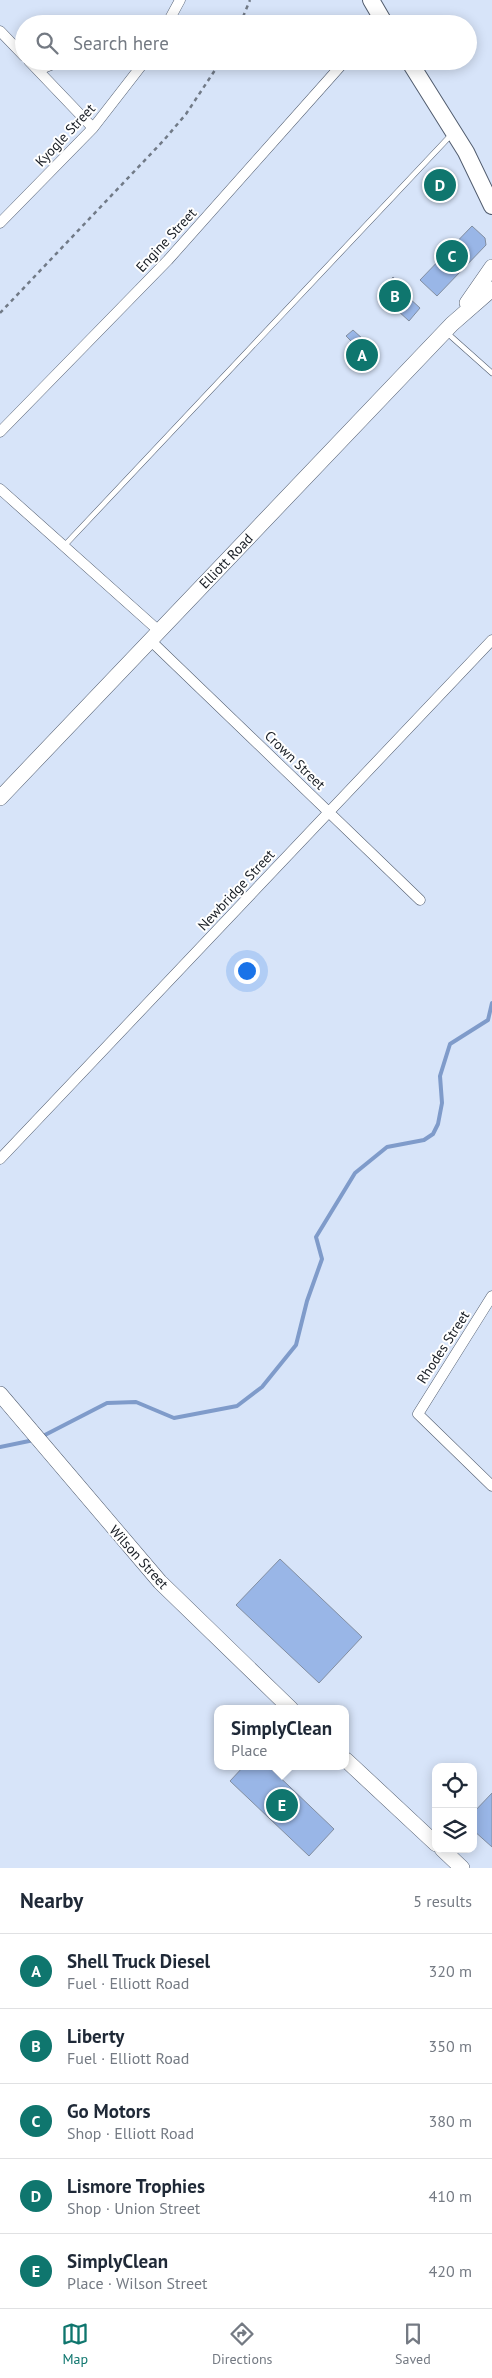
<!DOCTYPE html>
<meta charset="utf-8">
<style>
:root{--surface:#fff;--page:#f2f2f3;--text:#1f2937;--muted:#747a83;--line:#e0e1e3;--accent:#0f766e}
body{margin:0;font-family:"PT Sans",sans-serif;background:var(--page);color:var(--text)}
.controls{position:absolute;right:15px;bottom:15px;display:grid;overflow:hidden;border-radius:10px;box-shadow:0 2px 12px #0003}
.controls button{width:45px;height:45px;display:grid;place-items:center;padding:0;border:0;border-bottom:1px solid var(--line);background:var(--surface);color:var(--text);font:25px sans-serif}
.you{position:absolute;left:246px;top:970px;width:18px;height:18px;margin:-12px;border:4px solid #fff;border-radius:50%;background:#1a73e8;box-shadow:0 0 0 8px #1a73e833}
.badge{display:grid;place-items:center;width:32px;height:32px;border-radius:50%;background:var(--accent);color:#fff;font-size:16px;font-weight:700}
.pin{position:absolute;translate:-50% -50%;border:2px solid #fff;box-shadow:0 1px 5px #0006}
.popup{position:absolute;left:214px;top:1705px;width:135px;height:65px;box-sizing:border-box;display:grid;place-content:center;border-radius:10px;background:var(--surface);filter:drop-shadow(0 1px 4px #0005);font-size:16px;white-space:nowrap;color:var(--muted)}
.popup b{font-size:19px;color:var(--text)}
.popup::after{content:'';position:absolute;left:50%;top:100%;margin-left:-10px;border:10px solid transparent;border-top-color:var(--surface)}
.list{margin:0;padding:0;list-style:none}
h2{display:flex;justify-content:space-between;align-items:center;height:65px;margin:0;padding:0 20px;font-size:21px}
h2 small{font-size:16px;font-weight:400;color:var(--muted)}
.list li{display:grid;grid-template-columns:32px 1fr auto;gap:15px;align-items:center;box-sizing:border-box;height:75px;padding:0 20px;border-top:1px solid var(--line)}
.list b{display:block;font-size:19px;white-space:nowrap}
.list p{margin:0;font-size:16px;white-space:nowrap;color:var(--muted)}
.list em{font-size:16px;font-style:normal;color:var(--muted)}
.icon{flex:none;width:28px;height:28px;fill:none;stroke:currentColor;stroke-width:2;stroke-linecap:round;stroke-linejoin:round}
.map{position:relative;flex:none;width:492px;height:1868px;overflow:hidden}
.search{position:absolute;background:var(--surface);box-shadow:0 2px 12px #0003;left:15px;right:15px;top:15px;height:55px;display:flex;align-items:center;gap:12px;box-sizing:border-box;padding:0 18px;border-radius:28px;color:var(--muted);font-size:19px}
.sheet{height:440px;background:var(--surface)}
nav{display:flex;justify-content:space-around;align-items:center;box-sizing:border-box;height:70px;border-top:1px solid var(--line);background:var(--surface);font-size:14px;color:var(--muted)}
nav a{display:grid;justify-items:center;gap:2px}
nav .on{color:var(--accent)}
.map>svg:first-child{display:block}
.lines{fill:none;stroke-linecap:round;stroke-linejoin:round}
.stream{stroke:#7f9bca;stroke-width:4}
.building{fill:#99b6e7;stroke:#828ea1}
.lane-casing{stroke:#515c6e;stroke-width:6}
.street-casing{stroke:#515c6e;stroke-width:11}
.secondary-casing{stroke:#515c6e;stroke-width:16}
.primary-casing{stroke:#515c6e;stroke-width:18}
.path{stroke:#717a87;stroke-width:2.5;stroke-dasharray:4 4;stroke-linecap:butt}
.lane{stroke:#fff;stroke-width:5}
.street{stroke:#fff;stroke-width:10}
.secondary{stroke:#fff;stroke-width:15}
.primary{stroke:#fff;stroke-width:16}
.labels{text-anchor:middle;dominant-baseline:central;stroke-width:4;stroke-linejoin:round;paint-order:stroke}
.street-label{font-size:14px;fill:#181d24;stroke:#fff}
</style>
<div class="map">
<svg width="492" height="1868" viewBox="0 0 492 1868">
<rect width="100%" height="100%" fill="#d7e4f9"/>
<g class="lines">
<path class="stream" d="M 41,1437 L 107,1403 L 136,1402 L 174,1418 L 237,1406 L 262,1387 L 296,1345 L 307,1301 L 322,1259 L 316,1237 L 355,1173 L 387,1147 L 424,1140 L 433,1134 L 438,1124 L 442,1103 L 440,1076 L 450,1044 L 488,1020 L 492,1003
M 0,1447 L 34,1440"/>
</g>
<path class="building" d="M 472,226 L 485,238 L 486,245 L 437,296 L 420,280 Z
M 393,277 L 411,294 L 397,310 L 378,293 Z
M 408,297 L 420,308 L 409,321 L 397,310 Z
M 353,330 L 364,340 L 357,347 L 346,336 Z
M 364,343 L 377,355 L 363,370 L 350,357 Z
M 280,1559 L 362,1637 L 319,1683 L 236,1605 Z
M 244,1766 L 268,1766 L 334,1829 L 309,1856 L 230,1781 Z
M 492,1793 L 492,1847 L 473,1830 L 473,1813 Z"/>
<g class="lines">
<defs>
<path id="lane" d="M 40,72 L 68,61
M 446,332 L 492,373
M 64,546 L 452,134"/>
<path id="street" d="M 167,24 L 180,0
M 0,31 L 24,56
M 29,61 L 93,128
M 0,223 L 93,128 L 145,61
M 0,432 L 168,260 L 345,61
M 0,489 L 159,631
M 151,641 L 420,900
M 0,1159 L 492,640
M 492,1296 L 418,1414 L 492,1486"/>
<path id="secondary" d="M 467,303 L 492,267
M 0,798 L 452,324 L 492,289
M 0,1394 L 160,1582 L 291,1709
M 346,1760 L 436,1844
M 442,1849 L 462,1868"/>
<path id="primary" d="M 371,0 L 385,24
M 409,61 L 466,152 L 492,206"/>
</defs>
<use href="#lane" class="lane-casing"/>
<use href="#street" class="street-casing"/>
<use href="#secondary" class="secondary-casing"/>
<use href="#primary" class="primary-casing"/>
<path class="path" d="M 240,24 L 250,0
M 0,313 L 164,140 L 186,114 L 221,61"/>
<use href="#lane" class="lane"/>
<use href="#street" class="street"/>
<use href="#secondary" class="secondary"/>
<use href="#primary" class="primary"/>
</g>
<g class="labels">
<g class="street-label">
<text transform="translate(65 135) rotate(-47)">Kyogle Street</text>
<text transform="translate(166 240) rotate(-47)">Engine Street</text>
<text transform="translate(226 561) rotate(-46)">Elliott Road</text>
<text transform="translate(295 760) rotate(44)">Crown Street</text>
<text transform="translate(236 890) rotate(-47)">Newbridge Street</text>
<text transform="translate(443 1347) rotate(-57)">Rhodes Street</text>
<text transform="translate(139 1557) rotate(48)">Wilson Street</text>
</g>
</g>
</svg>
<div class="controls">
<button><svg class="icon" aria-label="locate" viewBox="0 0 24 24"><circle cx="12" cy="12" r="6"/><path d="M12 2v4M12 18v4M2 12h4M18 12h4"/></svg></button>
<button><svg class="icon" aria-label="layers" viewBox="0 0 24 24"><path d="M12 4l9 5-9 5-9-5zM3 14l9 5 9-5"/></svg></button>
</div>
<div class="you"></div>
<div class="pin badge" style="left:362px;top:355px">A</div>
<div class="pin badge" style="left:395px;top:296px">B</div>
<div class="pin badge" style="left:452px;top:256px">C</div>
<div class="pin badge" style="left:440px;top:185px">D</div>
<div class="pin badge" style="left:282px;top:1805px">E</div>
<div class="popup"><b>SimplyClean</b>Place</div>
<div class="search"><svg class="icon" aria-label="search" viewBox="0 0 24 24"><circle cx="10" cy="10" r="6"/><path d="M15 15l6 6"/></svg>Search here</div>
</div>
<section class="sheet">
<h2>Nearby<small>5 results</small></h2>
<ul class="list">
<li><span class="badge">A</span><div><b>Shell Truck Diesel</b><p>Fuel · Elliott Road</p></div><em>320 m</em></li>
<li><span class="badge">B</span><div><b>Liberty</b><p>Fuel · Elliott Road</p></div><em>350 m</em></li>
<li><span class="badge">C</span><div><b>Go Motors</b><p>Shop · Elliott Road</p></div><em>380 m</em></li>
<li><span class="badge">D</span><div><b>Lismore Trophies</b><p>Shop · Union Street</p></div><em>410 m</em></li>
<li><span class="badge">E</span><div><b>SimplyClean</b><p>Place · Wilson Street</p></div><em>420 m</em></li>
</ul>
</section>
<nav>
<a class="on"><svg class="icon" aria-label="map" viewBox="0 0 24 24"><path d="M3 6l6-2 6 2 6-2v14l-6 2-6-2-6 2zM9 4v14M15 6v14"/></svg>Map</a>
<a><svg class="icon" aria-label="directions" viewBox="0 0 24 24"><path d="M12 3l9 9-9 9-9-9zM9 14v-3h6M13 9l2 2-2 2"/></svg>Directions</a>
<a><svg class="icon" aria-label="saved" viewBox="0 0 24 24"><path d="M7 4h10v16l-5-4-5 4z"/></svg>Saved</a>
</nav>
